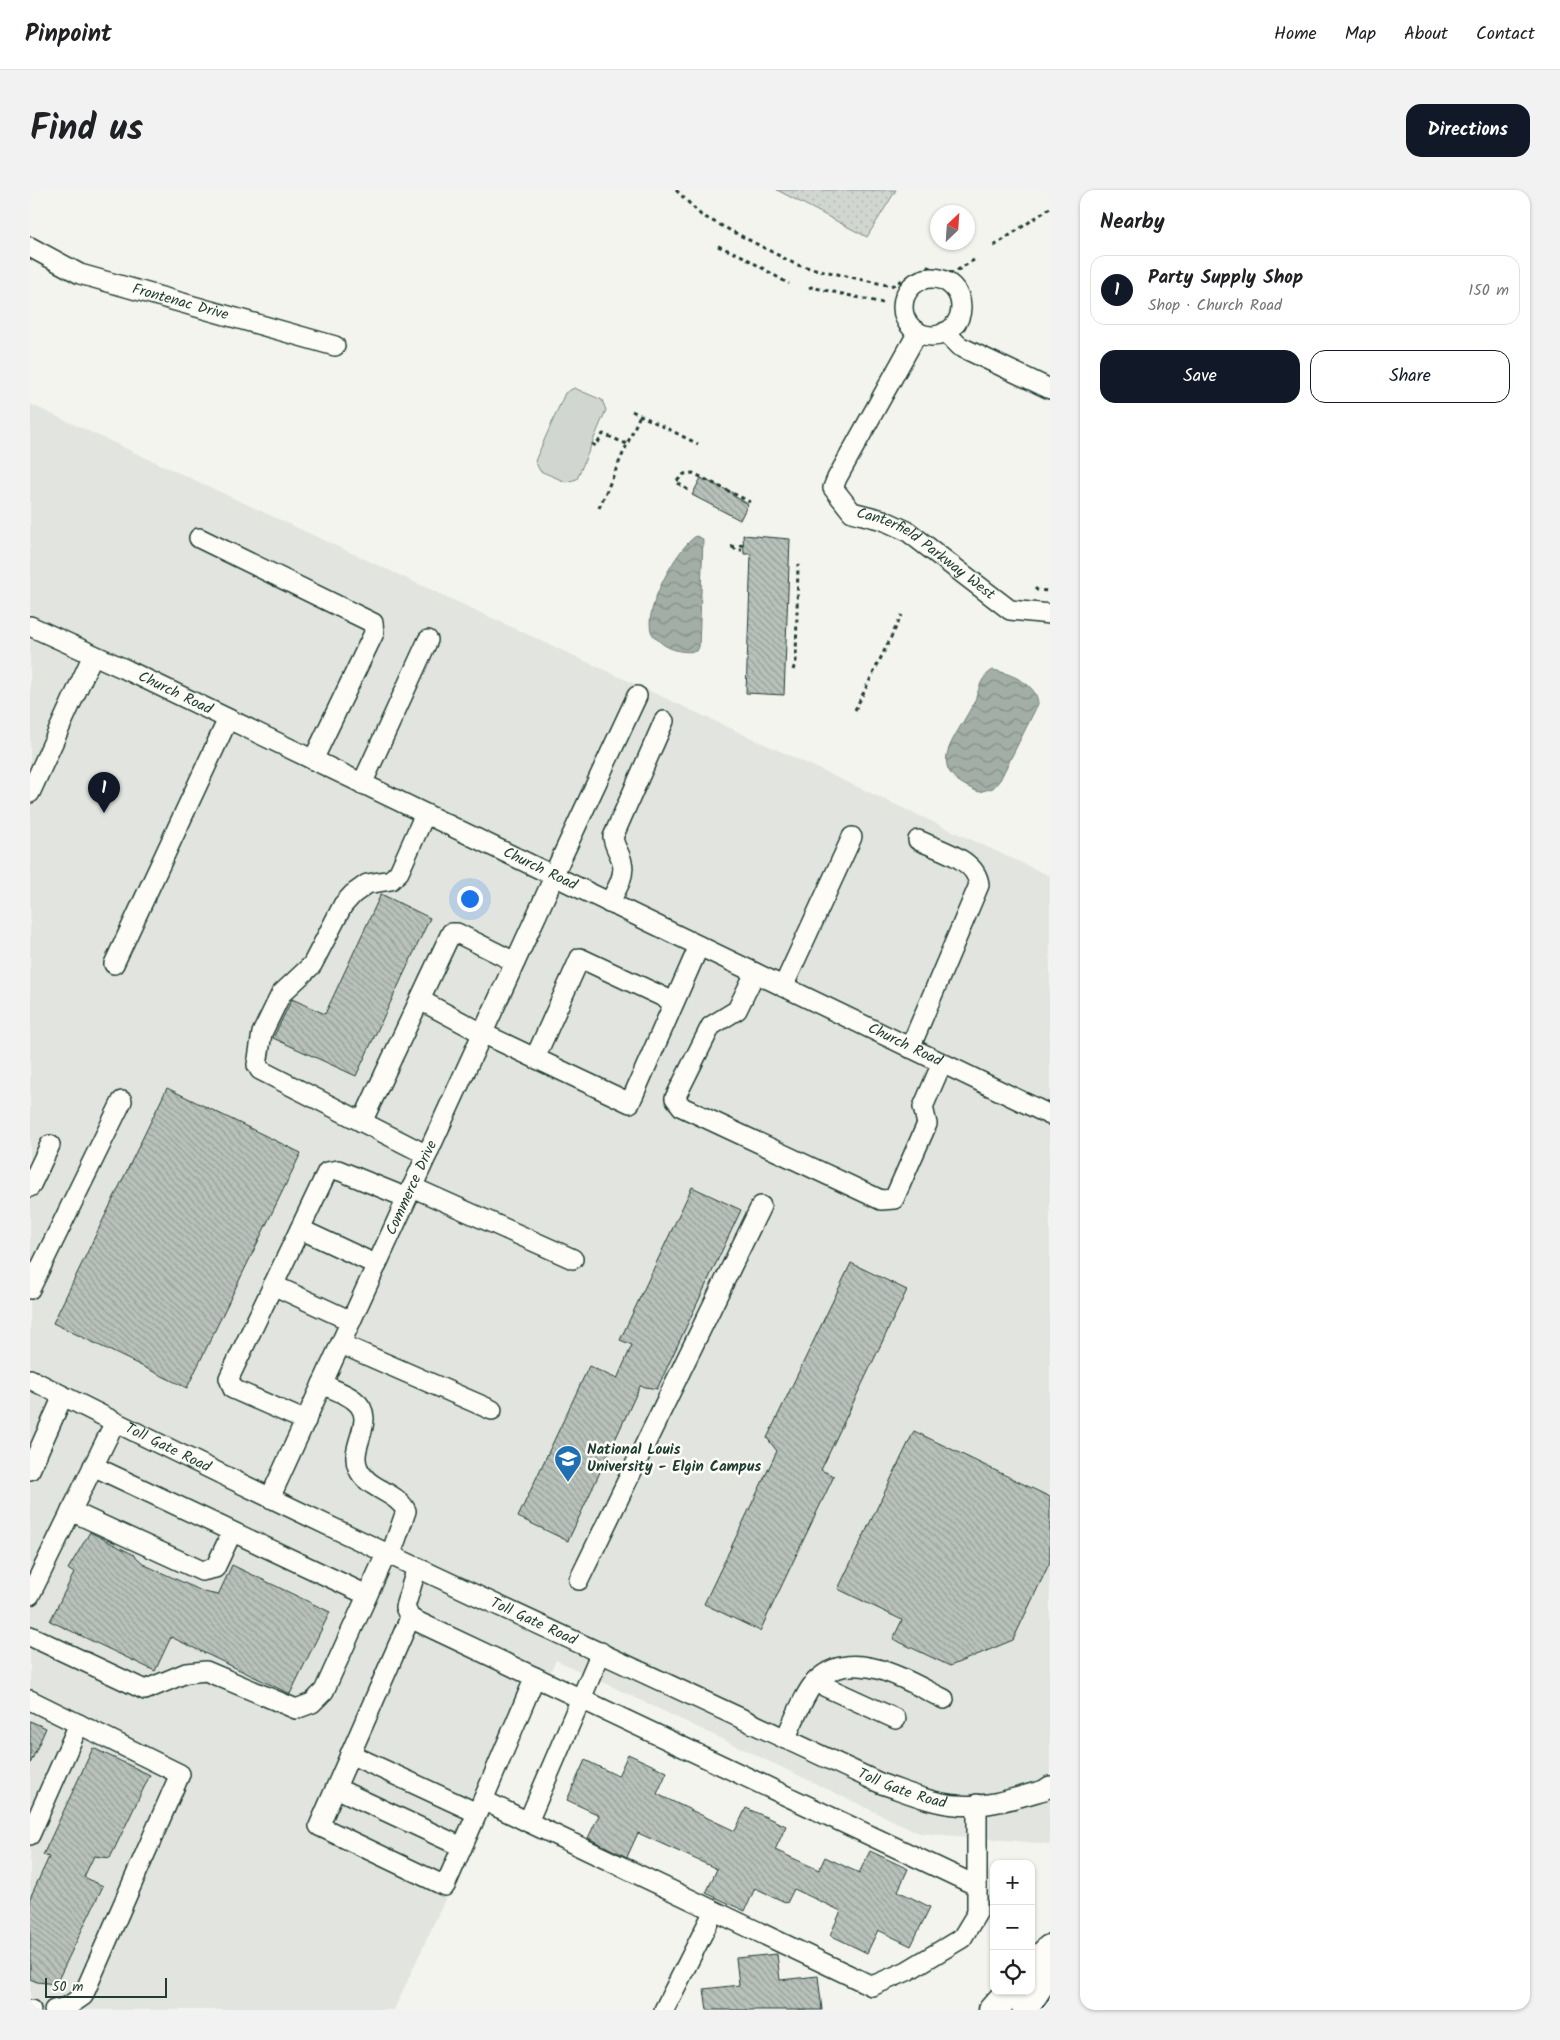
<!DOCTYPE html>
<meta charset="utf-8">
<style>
:root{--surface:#fff;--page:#f2f2f2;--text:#202124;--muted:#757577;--line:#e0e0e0;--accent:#111827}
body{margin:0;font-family:Kalam,sans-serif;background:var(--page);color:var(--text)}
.controls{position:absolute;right:15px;bottom:15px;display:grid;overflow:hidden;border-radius:10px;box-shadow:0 1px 4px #0004}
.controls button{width:45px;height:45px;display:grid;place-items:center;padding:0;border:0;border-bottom:1px solid var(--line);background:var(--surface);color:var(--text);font:25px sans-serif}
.compass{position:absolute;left:900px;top:15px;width:45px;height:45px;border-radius:50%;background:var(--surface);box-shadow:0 1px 4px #0004;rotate:25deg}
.scale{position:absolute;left:15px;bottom:12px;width:122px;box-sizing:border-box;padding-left:5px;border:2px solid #1f3d34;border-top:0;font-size:14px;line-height:18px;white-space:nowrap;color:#1f3d34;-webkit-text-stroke:4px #fdfcf7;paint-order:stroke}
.you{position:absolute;left:439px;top:708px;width:18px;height:18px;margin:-12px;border:4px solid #fff;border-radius:50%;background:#1a73e8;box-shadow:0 0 0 8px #1a73e833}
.badge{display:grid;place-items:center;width:32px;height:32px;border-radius:50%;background:var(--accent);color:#fff;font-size:16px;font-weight:700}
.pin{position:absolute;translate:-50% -41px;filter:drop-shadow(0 1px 2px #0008)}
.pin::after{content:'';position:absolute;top:26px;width:18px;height:15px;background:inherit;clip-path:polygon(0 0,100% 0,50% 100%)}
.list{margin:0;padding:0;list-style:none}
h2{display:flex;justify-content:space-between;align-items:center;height:65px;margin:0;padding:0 20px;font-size:21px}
h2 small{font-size:16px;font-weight:400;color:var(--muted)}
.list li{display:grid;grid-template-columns:32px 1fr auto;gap:15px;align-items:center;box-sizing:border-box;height:70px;margin:0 10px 10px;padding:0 10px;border:1px solid var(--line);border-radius:15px}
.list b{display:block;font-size:19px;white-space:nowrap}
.list p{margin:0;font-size:16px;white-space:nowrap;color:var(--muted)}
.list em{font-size:16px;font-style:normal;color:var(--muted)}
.actions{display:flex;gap:10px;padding:15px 20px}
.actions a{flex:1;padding:11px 0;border:1px solid var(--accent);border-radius:15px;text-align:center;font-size:18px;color:var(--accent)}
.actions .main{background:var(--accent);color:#fff}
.icon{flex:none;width:28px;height:28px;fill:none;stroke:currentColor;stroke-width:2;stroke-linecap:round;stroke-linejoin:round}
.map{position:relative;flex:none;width:1020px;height:1820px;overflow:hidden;border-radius:15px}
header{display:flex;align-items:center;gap:30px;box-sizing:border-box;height:70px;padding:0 25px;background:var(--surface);border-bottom:1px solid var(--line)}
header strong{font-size:24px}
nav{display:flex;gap:28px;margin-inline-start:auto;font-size:18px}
.intro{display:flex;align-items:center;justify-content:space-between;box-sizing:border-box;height:120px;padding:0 30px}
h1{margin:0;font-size:35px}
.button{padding:12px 22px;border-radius:15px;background:var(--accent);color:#fff;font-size:18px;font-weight:700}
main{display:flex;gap:30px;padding:0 30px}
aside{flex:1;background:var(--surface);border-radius:15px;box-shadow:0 1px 4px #0004}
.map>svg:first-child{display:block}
.built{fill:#e2e5df}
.grass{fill:url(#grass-dots);stroke:#788a82}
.pitch{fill:#d1d6d1;stroke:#788a82}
.water{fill:url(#water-waves);stroke:#6e8179}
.building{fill:url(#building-back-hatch);stroke:#1f3d34}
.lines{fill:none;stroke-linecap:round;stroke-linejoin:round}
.minor-casing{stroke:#1f3d34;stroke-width:22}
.major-casing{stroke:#1f3d34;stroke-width:29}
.highway-casing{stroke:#1f3d34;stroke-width:31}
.path{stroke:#1f3d34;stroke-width:3;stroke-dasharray:4 4;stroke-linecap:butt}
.minor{stroke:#fdfcf7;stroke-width:19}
.major{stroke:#fdfcf7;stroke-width:25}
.highway{stroke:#fdfcf7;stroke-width:28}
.labels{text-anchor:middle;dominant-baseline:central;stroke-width:5;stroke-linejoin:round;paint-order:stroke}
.street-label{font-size:15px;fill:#1f3d34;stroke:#fdfcf7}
.poi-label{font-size:15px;font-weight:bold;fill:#1f3d34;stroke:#fdfcf7;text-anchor:start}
</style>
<header>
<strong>Pinpoint</strong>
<nav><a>Home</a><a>Map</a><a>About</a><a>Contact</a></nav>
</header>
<div class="intro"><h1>Find us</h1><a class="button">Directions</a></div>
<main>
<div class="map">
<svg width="1020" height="1820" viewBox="0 0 1020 1820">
<defs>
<pattern id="grass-dots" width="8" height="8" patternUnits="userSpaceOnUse" patternTransform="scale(1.25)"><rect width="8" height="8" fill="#d1d6d1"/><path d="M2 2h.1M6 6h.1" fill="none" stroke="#b3b9b4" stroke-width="1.8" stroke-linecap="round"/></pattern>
<pattern id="water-waves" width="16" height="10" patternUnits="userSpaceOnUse" patternTransform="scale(1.25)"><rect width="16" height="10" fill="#a3aea7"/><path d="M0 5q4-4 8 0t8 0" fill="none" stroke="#848f89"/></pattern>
<pattern id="building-back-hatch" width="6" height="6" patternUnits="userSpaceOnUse" patternTransform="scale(1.25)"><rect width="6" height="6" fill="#b9c1bb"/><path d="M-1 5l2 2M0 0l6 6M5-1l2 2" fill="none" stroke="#969e99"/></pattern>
</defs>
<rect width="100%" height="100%" fill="#f4f4ef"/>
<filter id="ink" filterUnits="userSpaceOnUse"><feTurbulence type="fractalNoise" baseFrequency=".02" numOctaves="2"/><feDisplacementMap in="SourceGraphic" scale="10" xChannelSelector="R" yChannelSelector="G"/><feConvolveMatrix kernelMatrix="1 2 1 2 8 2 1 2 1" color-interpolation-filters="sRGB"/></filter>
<g filter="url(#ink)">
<path class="built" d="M 0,214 L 1020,686 L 1020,1654 L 889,1643 L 526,1470 L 364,1820 L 0,1820 Z"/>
<path class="grass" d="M 747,0 L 866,0 L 837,47 Z"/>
<path class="pitch" d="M 544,198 L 572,210 L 576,220 L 547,289 L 536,292 L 510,281 L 505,271 L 535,203 Z"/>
<path class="water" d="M 666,346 L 673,349 L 669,457 L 667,461 C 655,463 644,461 634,455 C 629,451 623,447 621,441 C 614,418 647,358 666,346 Z
M 963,480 C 979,483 1008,494 1008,514 L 970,590 L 963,598 L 949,602 C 894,580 921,555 941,518 C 950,504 947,489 963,480 Z"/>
<path class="building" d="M 671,288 L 703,303 L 702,305 L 718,314 L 710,330 L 662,305 Z
M 713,345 L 760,349 L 754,505 L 716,503 L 721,364 L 714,364 Z
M 351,704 L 400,728 L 326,886 L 243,848 L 262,809 L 295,824 Z
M 137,898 L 271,963 L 157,1198 L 23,1133 Z
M 662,997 L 711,1020 L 627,1199 L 610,1196 L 538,1351 L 488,1327 L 559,1176 L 587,1189 L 602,1155 L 590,1150 Z
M 821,1073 L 877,1100 L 791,1280 L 804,1286 L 730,1441 L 674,1414 L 747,1261 L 737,1248 Z
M 884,1241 L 1020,1307 L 1020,1372 L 983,1450 L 920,1476 L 863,1449 L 872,1430 L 808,1399 Z
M 60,1342 L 104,1365 L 115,1375 L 174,1402 L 188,1405 L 202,1375 L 300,1422 L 260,1504 L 141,1447 L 125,1481 L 20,1431 L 44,1383 L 38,1379 Z
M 0,1531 L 16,1538 L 0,1574 Z
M 63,1558 L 120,1585 L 80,1668 L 64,1666 L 54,1687 L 73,1696 L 26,1794 L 7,1792 L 0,1789 L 0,1708 L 19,1667 L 13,1665 Z
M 598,1564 L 637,1582 L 627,1604 L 705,1641 L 716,1618 L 756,1636 L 745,1660 L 789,1680 L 795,1667 L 829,1683 L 840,1661 L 878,1679 L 868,1701 L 900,1717 L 881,1756 L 848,1740 L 837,1763 L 800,1745 L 811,1721 L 764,1699 L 757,1713 L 725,1698 L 715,1721 L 676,1703 L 687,1679 L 608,1643 L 597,1667 L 558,1648 L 569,1625 L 537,1610 L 555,1570 L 588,1586 Z
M 747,1764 L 750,1790 L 788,1786 L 792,1820 L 677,1820 L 674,1799 L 709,1795 L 706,1768 Z"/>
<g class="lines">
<defs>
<g id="minor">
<path id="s1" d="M 0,57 L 50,84 L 305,156"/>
<circle cx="902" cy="117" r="29"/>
<path id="s2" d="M 888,142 L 807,288 L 803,298 L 822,322 L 853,330 L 877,341 L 980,420 L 1020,424"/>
<path d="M 915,142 L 929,156 L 1020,199"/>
<path d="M 169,348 L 343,433 L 344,443 L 283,570"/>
<path id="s3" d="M 0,436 L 97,480 L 1020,925"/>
<path d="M 332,594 L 398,450"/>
<path d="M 0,603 L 63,465"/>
<path d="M 395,624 L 369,682 L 361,690 L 337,694 L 323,704 L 313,715 L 282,775 L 251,804 L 232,843 L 227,875 L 230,880 L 397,965"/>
<path d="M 523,686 L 607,506"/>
<path d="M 579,713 C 585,702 596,686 592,672 C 590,663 584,657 583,647 L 634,531"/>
<path d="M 84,774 L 198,529"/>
<path d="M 725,783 L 707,820 L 681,836 L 645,908 L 652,917 L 851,1010 L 864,1009 L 897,934 L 893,917 L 912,873"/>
<path d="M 753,797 L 822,647"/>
<path d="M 390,810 L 452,843 L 600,913 L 669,756"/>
<path d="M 880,858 L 949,695 C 947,669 909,660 888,650"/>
<path d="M 505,868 L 550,768 L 644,812"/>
<path d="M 332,932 L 421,743 L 427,743 L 485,772"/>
<path d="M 0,997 L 20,955"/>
<path d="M 382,997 L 543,1069"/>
<path d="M 270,1039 L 347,1075"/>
<path d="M 243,1095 L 321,1131"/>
<path d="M 0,1099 L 92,911"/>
<path d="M 311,1154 L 462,1220"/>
<path id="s4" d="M 0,1189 C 280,1332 567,1460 852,1594 C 876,1602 901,1613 926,1615 C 956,1618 986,1608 1014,1600 L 1020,1596"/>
<path d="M 292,1194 C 302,1199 315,1203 324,1210 C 349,1229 318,1255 328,1278 C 336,1299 368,1302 376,1321 L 361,1364"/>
<path d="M 276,1231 L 203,1199 L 199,1188 L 297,982 L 308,980 L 377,1008"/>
<path d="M 63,1276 L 337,1405"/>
<path d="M 0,1280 L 33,1206"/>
<path id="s5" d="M 240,1308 L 524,687"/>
<path d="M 41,1321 L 172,1381 L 185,1378 L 202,1342"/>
<path d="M 387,1377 L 375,1417 L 380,1428 L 947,1696"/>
<path d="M 549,1390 L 731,1016"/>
<path d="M 0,1405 L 84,1234"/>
<path d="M 380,1428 L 289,1636 L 415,1696 L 453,1610 L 498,1632"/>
<path d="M 0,1446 L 115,1500 L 156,1483 L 176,1481 L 266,1519 L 282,1513 L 294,1501 L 357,1362"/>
<path d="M 571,1462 L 498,1632 L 842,1796 L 877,1781 L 932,1748 L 947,1723 L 947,1614"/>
<path d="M 785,1492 L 866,1529"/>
<path d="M 0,1510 L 150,1584 L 53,1806 L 37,1817 L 24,1820"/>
<path d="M 755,1549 C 762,1535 776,1500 786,1491 C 823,1455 877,1491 914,1509"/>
<path d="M 320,1564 L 447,1623"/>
<path d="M 306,1598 L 432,1657"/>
<path d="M 453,1610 L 505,1487"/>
<path d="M 0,1645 L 49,1534"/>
<path d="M 0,1820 L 1,1820"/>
<path d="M 634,1820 L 684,1721"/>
</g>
<path id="major" d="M 995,1820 L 1020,1781"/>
<path id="highway" d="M 1001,1779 L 1020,1759
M 963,1820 L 980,1801"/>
</defs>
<use href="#minor" class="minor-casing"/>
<use href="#major" class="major-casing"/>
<use href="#highway" class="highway-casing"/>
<path class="path" d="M 646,0 L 671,25 L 767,75 L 861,96 L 897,77 L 923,83 L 947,68
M 688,56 L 712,66 L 759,94
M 964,56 L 1020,18
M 779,98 L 781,97 L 853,113
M 932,135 L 939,102
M 602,221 L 668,254
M 562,254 L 566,256 L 573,244 L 597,254
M 658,300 L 646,292 L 654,284 L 663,283 L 720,312
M 569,318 L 610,225
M 701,357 L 713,355
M 703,357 L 706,360 L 712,360
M 1005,398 L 1007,400 L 1020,401
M 763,480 L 766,471 L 768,374
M 825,520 L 872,425"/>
<use href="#minor" class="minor"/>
<use href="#major" class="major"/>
<use href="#highway" class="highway"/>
</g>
</g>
<defs>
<symbol id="university-pin" viewBox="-11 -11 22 30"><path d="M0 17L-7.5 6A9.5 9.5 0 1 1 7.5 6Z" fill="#1f6fb2" stroke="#fdfcf7"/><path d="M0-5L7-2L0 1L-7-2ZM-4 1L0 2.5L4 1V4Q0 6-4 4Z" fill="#fff"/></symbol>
</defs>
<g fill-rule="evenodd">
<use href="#university-pin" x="522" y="1253" width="32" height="43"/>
</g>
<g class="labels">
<g class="street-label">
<text stroke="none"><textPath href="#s1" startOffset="161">Frontenac Drive</textPath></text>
<text stroke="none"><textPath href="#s2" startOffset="294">Canterfield Parkway West</textPath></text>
<text stroke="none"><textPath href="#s3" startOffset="160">Church Road</textPath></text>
<text stroke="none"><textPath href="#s3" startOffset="565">Church Road</textPath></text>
<text stroke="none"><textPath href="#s3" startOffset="970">Church Road</textPath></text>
<text stroke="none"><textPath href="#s5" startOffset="341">Commerce Drive</textPath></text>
<text stroke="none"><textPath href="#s4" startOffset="154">Toll Gate Road</textPath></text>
<text stroke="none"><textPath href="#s4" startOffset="559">Toll Gate Road</textPath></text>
<text stroke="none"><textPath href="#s4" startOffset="964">Toll Gate Road</textPath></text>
</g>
<g class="poi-label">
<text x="557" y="1260">National Louis<tspan x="557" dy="17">University - Elgin Campus</tspan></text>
</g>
</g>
</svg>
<div class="controls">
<button>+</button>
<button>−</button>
<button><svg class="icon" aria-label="locate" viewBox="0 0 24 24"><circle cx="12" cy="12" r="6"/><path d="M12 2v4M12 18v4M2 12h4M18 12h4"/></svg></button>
</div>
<svg class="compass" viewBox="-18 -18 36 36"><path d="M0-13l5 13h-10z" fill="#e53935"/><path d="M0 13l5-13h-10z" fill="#757577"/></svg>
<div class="scale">50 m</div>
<div class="you"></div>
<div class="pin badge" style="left:74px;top:623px">1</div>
</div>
<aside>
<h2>Nearby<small></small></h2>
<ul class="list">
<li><span class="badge">1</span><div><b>Party Supply Shop</b><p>Shop · Church Road</p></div><em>150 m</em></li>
</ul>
<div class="actions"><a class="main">Save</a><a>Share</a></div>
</aside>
</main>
